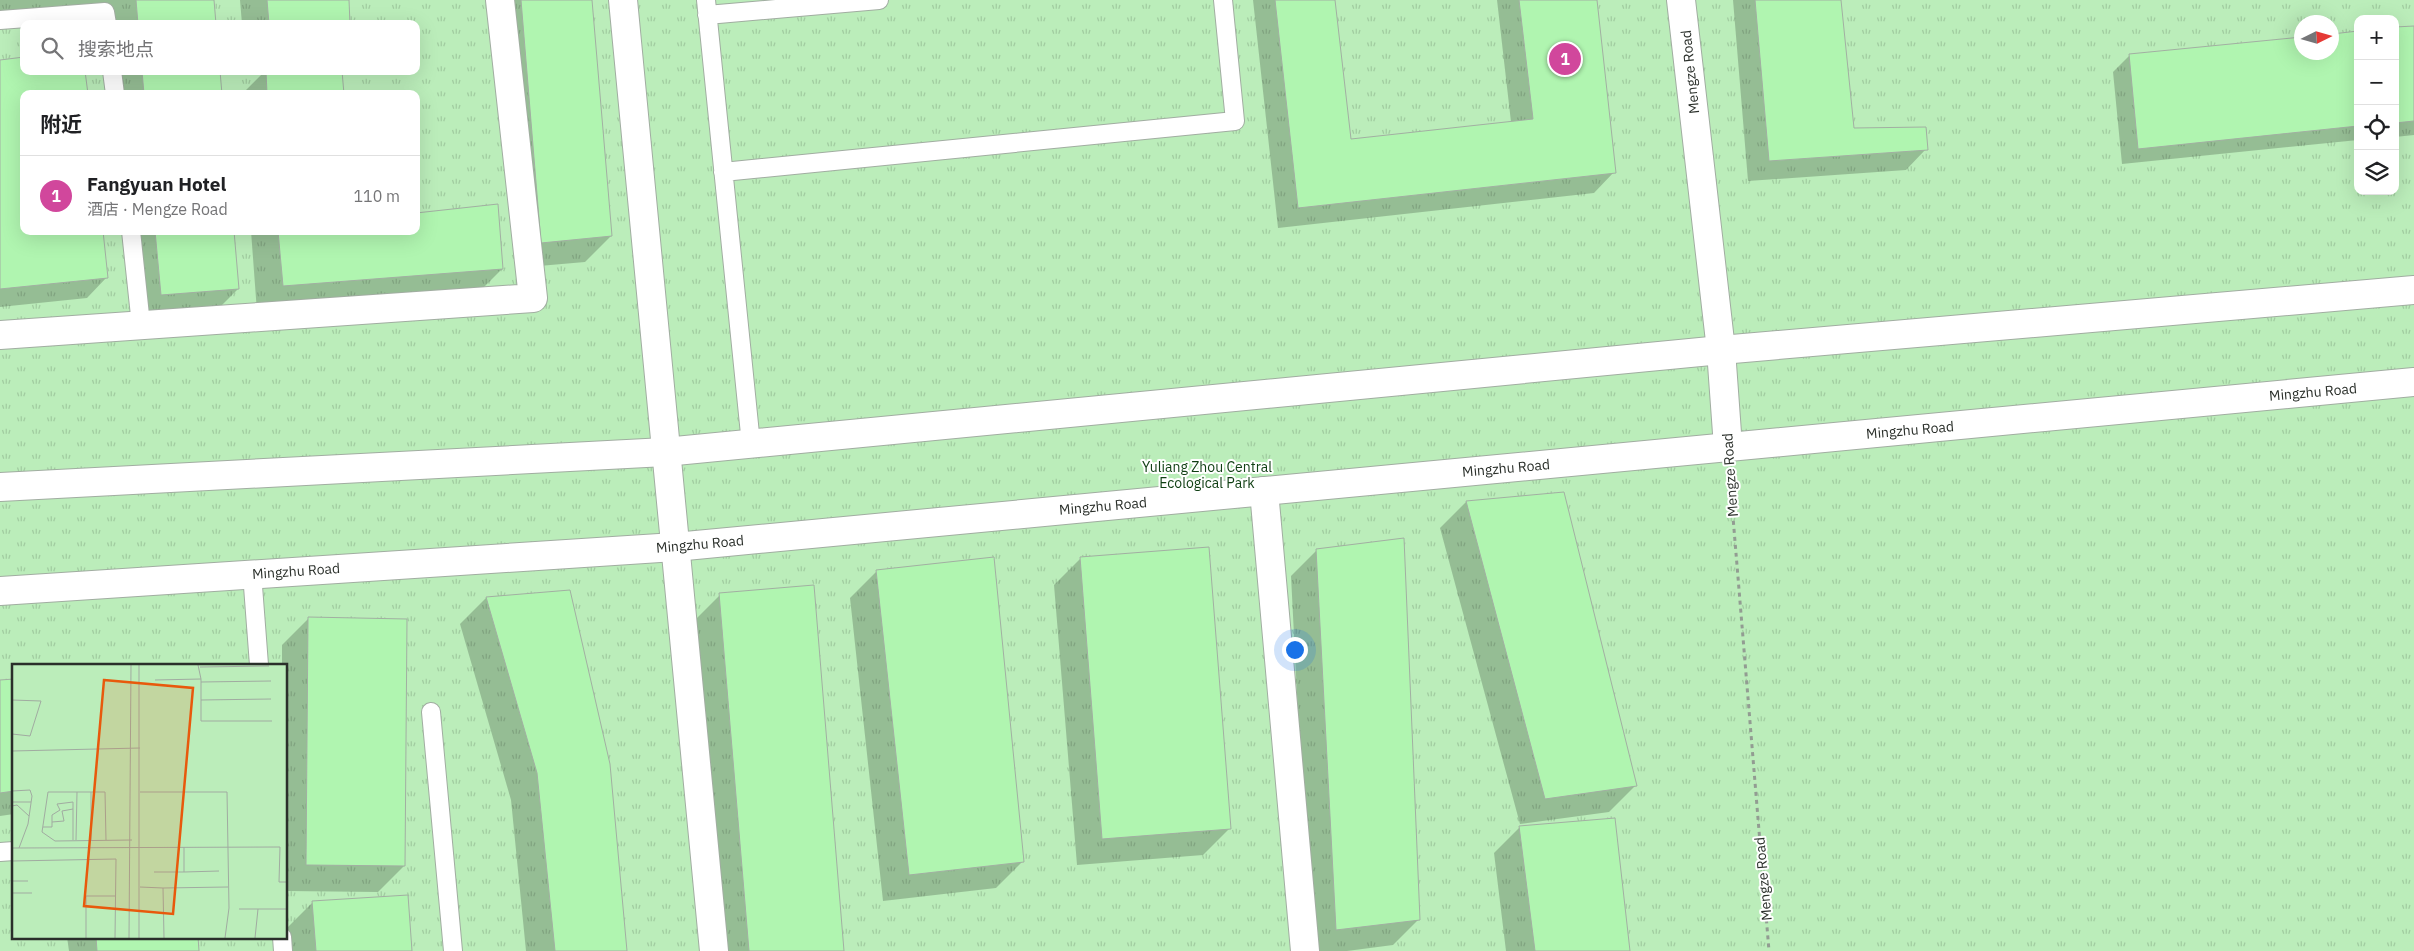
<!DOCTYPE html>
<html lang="zh">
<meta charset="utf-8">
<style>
:root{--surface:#fff;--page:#f2f2f2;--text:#202124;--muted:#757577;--line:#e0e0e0;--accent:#7750c9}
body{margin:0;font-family:"IBM Plex Sans","Noto Sans SC",sans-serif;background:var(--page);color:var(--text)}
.controls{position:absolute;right:15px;top:15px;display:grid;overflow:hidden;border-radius:10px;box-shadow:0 5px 20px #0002}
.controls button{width:45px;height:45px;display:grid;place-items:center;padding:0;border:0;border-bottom:1px solid var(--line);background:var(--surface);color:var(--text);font:25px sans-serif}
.compass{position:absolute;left:2294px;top:15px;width:45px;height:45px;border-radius:50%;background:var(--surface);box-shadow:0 5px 20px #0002;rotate:85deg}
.you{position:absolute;left:1294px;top:649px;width:18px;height:18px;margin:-12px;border:4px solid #fff;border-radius:50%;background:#1a73e8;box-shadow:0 0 0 8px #1a73e833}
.badge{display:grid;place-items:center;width:32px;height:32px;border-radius:50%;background:var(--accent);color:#fff;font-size:16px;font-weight:700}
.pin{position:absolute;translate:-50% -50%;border:2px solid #fff;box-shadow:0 1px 5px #0006}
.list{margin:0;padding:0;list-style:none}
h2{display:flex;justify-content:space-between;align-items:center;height:65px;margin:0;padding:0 20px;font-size:21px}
h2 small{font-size:16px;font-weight:400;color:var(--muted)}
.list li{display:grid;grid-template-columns:32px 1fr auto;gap:15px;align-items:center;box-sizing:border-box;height:80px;padding:0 20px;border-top:1px solid var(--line)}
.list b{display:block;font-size:19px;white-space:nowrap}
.list p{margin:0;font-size:16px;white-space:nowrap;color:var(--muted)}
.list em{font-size:16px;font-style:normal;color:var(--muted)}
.icon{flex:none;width:28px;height:28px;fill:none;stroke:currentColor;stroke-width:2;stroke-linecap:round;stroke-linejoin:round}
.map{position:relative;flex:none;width:2414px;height:951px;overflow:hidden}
.search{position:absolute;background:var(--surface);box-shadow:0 5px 20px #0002;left:20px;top:20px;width:400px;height:55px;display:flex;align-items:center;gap:12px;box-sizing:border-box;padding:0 18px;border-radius:10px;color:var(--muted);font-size:19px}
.panel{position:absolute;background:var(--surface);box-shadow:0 5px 20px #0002;left:20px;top:90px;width:400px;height:145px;border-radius:10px}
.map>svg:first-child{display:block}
.park{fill:url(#park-tufts);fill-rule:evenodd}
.shadow{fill:#0003}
.building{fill:#b0f5b0;stroke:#a2afa2}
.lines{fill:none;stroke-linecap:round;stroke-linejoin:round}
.service-casing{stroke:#a1ada1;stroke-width:20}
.minor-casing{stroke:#a1ada1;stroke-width:30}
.tertiary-casing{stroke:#a1ada1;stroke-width:30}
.path{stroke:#929c92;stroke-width:3;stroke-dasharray:4 4;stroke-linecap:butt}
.service{stroke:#fff;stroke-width:18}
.minor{stroke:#fff;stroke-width:28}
.tertiary{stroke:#fff;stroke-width:28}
.labels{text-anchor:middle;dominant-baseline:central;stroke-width:4;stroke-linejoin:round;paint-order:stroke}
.street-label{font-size:14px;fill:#2a2f2a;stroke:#fff}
.park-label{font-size:14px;fill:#0f3f13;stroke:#fff}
.inset-road{fill:none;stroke:#a1aba1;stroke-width:1}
.view{fill:#e8590c;fill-opacity:0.15;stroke:#e8590c;stroke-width:2.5}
.inset-edge{fill:none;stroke:#2a2f2a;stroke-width:2.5}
</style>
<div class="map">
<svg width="2414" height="951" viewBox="0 0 2414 951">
<defs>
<pattern id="park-tufts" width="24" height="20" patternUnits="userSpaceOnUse" patternTransform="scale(1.25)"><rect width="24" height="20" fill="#bbedba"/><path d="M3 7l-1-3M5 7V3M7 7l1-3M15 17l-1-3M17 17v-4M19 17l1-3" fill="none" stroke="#a1cca0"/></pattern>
</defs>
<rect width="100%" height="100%" fill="#f0fef0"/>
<path class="park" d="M 0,0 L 2414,0 L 2414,951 L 0,951 ZM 2358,19 L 2395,19 L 2395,191 L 2358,191 ZM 2302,22 L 2332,22 L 2332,52 L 2302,52 ZM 24,24 L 416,24 L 416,71 L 24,71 ZM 24,94 L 416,94 L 416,231 L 24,231 ZM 14,665 L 286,665 L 286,937 L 14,937 Z"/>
<path class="shadow" d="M 0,0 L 213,0 L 215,24 L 110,24 L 108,4 L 0,13 Z
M 240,0 L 348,0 L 349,24 L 242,24 Z
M 493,0 L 591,0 L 611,236 L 585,262 L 516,268 Z
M 1253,0 L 1334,0 L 1350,141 L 1511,122 L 1497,0 L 1595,0 L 1614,172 L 1594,193 L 1278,228 Z
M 1733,0 L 1840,0 L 1852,129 L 1926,149 L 1906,170 L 1748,181 Z
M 2414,27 L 2414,135 L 2395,137 L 2395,29 Z
M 2358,33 L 2358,140 L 2122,164 L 2113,72 L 2129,56 L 2332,52 L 2332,35 Z
M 0,61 L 24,94 L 24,231 L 107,277 L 87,298 L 0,307 Z
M 114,71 L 219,71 L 221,94 L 116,94 Z
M 265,71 L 341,71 L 343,94 L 242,94 Z
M 128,231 L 233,231 L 238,289 L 212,315 L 135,321 Z
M 251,231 L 416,231 L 502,269 L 476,295 L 257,312 Z
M 1466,502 L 1635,786 L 1609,812 L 1520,824 L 1440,528 Z
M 1317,550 L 1419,919 L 1393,945 L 1347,951 L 1310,951 L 1291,576 Z
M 1080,559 L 1229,829 L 1203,855 L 1077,865 L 1054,585 Z
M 876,572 L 1022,862 L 996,888 L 883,901 L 850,598 Z
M 569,591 L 626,951 L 526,951 L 511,800 L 460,624 L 486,598 Z
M 720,595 L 843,951 L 722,951 L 694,621 Z
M 308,619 L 404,866 L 378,892 L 286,891 L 286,665 L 282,665 L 282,645 Z
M 14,680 L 14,814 L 0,816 L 0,681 Z
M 1520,827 L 1629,951 L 1506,951 L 1494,853 Z
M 313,902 L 411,951 L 289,951 L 287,928 Z
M 67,937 L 197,937 L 198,951 L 69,951 Z"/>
<path class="building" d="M 136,0 L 214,0 L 216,24 L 138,24 Z
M 267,0 L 349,0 L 350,24 L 269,24 Z
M 521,0 L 592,0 L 612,236 L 541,243 Z
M 1275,0 L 1335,0 L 1351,139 L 1533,119 L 1519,0 L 1597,0 L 1616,173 L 1298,208 Z
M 1755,0 L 1841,0 L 1854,128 L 1926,127 L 1928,150 L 1769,161 Z
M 2414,26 L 2414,121 L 2395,123 L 2395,27 Z
M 2358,31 L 2358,126 L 2138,149 L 2129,54 L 2302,37 L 2302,52 L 2332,52 L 2332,34 Z
M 24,57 L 24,71 L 85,71 L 88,94 L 24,94 L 24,231 L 103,231 L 108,278 L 0,289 L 0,60 Z
M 142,71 L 220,71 L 222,94 L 144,94 Z
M 266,71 L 342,71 L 344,94 L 267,94 Z
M 498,204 L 503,269 L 283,286 L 278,231 L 416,231 L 416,213 Z
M 155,231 L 234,231 L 239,289 L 161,295 Z
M 1564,492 L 1637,786 L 1545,799 L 1466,501 Z
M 1404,538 L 1420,920 L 1336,930 L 1316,549 Z
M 1209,547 L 1231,829 L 1102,839 L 1080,557 Z
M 994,557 L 1024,862 L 909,875 L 876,570 Z
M 814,585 L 844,951 L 749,951 L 719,593 Z
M 570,590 L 610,764 L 627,951 L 555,951 L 537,773 L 486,597 Z
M 308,617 L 407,619 L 405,866 L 306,865 Z
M 14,679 L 14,791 L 0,793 L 0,680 Z
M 1615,818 L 1630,951 L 1535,951 L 1519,826 Z
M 408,895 L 412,951 L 316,951 L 312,901 Z
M 96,937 L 198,937 L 199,951 L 97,951 Z"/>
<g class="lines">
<defs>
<path id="service" d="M 706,0 L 751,444
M 707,15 L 879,0
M 0,20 L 105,12 L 107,24
M 112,71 L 115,94
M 723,172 L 1235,121 L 1223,0
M 131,231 L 141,325
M 252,573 L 259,665
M 431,712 L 453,951
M 0,852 L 14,851
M 282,937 L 283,951"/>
<path id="minor" d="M 623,0 L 714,951
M 1681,0 L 1721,350 L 1728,447
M 0,335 L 533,298 L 500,0
M 1264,491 L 1305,951"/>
<path id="tertiary" d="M 0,487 L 665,452 L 1721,350 L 2414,290
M 0,591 L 675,547 L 2414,382"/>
</defs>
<use href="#service" class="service-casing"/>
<use href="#minor" class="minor-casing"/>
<use href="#tertiary" class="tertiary-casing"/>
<path class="path" d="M 1730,481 L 1769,951"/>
<use href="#service" class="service"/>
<use href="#minor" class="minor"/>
<use href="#tertiary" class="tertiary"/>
</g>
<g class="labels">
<g class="street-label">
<text transform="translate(1690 72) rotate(-96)">Mengze Road</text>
<text transform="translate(2313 392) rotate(-5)">Mingzhu Road</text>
<text transform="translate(1910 430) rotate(-5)">Mingzhu Road</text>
<text transform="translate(1506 468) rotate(-5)">Mingzhu Road</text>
<text transform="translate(1730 475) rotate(-94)">Mengze Road</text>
<text transform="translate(1103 506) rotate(-5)">Mingzhu Road</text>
<text transform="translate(700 544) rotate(-5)">Mingzhu Road</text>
<text transform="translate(296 571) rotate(-4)">Mingzhu Road</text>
<text transform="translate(1763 879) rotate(-95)">Mengze Road</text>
</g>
<g class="park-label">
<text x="1207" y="467">Yuliang Zhou Central<tspan x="1207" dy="16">Ecological Park</tspan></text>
</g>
</g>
<g transform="translate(12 664)">
<rect width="275" height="275" fill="#f0fef0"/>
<path d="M 0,1 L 275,1 L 275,274 L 0,274 Z" fill="#bbedba"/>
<path class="inset-road" d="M 188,3 L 257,2M 189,15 L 189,57 L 260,57M 143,16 L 189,15 L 186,1M 189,18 L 259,17M 0,36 L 29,37 L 18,72 L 0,70M 189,36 L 259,35M 0,87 L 128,84M 0,127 L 18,126 L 20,132 L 16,160 L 7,184M 79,128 L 79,176M 128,128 L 215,128 L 217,244 L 213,274M 1,138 L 19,138M 0,142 L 5,141 L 17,152M 31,163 L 40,163 L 40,151 L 48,146 L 45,140 L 61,138 L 61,145 L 50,147 L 52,157 L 40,158M 61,176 L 61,145M 64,176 L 65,128M 94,176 L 93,128 L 36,128 L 30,168 L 43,177 L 120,176M 0,184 L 268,183 L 267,218 L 275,218M 0,197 L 104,195 L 103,274M 142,208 L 172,208 L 172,183M 172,208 L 207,207M 0,217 L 16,217M 128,223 L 151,224 L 152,274M 151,224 L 216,223M 0,229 L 20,229M 227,245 L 275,245M 74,274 L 74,232 L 104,232M 117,274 L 119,1M 127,274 L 127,1M 243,274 L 246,245"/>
<path class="view" d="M 92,16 L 181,24 L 161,250 L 72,242 Z"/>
<rect width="275" height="275" class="inset-edge"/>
</g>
</svg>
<div class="controls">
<button>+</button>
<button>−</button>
<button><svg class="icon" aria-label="locate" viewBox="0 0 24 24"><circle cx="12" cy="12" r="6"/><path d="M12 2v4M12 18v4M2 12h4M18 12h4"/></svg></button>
<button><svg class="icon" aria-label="layers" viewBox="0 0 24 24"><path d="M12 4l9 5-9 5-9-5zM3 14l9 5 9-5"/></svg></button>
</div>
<svg class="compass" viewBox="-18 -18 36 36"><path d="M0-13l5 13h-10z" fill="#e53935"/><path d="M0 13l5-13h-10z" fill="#757577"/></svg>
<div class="you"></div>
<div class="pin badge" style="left:1565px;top:59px;background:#d1479c">1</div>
<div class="search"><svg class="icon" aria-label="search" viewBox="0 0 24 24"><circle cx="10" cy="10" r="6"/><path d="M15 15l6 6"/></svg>搜索地点</div>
<section class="panel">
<h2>附近<small></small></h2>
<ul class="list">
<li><span class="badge" style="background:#d1479c">1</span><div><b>Fangyuan Hotel</b><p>酒店 · Mengze Road</p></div><em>110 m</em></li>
</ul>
</section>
</div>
